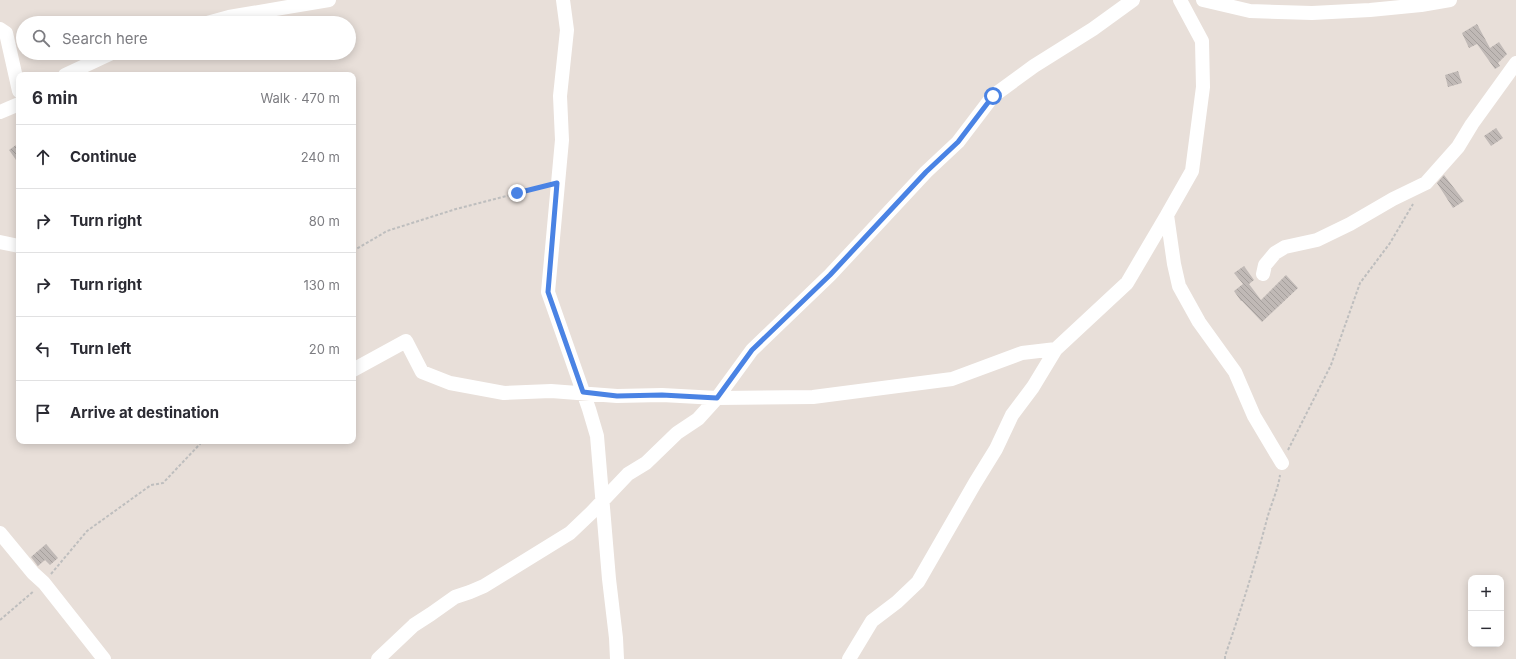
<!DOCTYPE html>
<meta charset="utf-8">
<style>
:root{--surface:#fff;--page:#f2f2f3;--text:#2b2b33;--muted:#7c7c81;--line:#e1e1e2}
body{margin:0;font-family:Inter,sans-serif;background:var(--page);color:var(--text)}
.controls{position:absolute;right:12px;bottom:12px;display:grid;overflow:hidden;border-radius:8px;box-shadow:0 2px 10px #0003}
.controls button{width:36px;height:36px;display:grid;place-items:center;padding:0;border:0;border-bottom:1px solid var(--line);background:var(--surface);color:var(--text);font:20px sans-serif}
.stop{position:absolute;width:12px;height:12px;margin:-9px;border:3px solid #4a83e4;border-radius:50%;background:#fff}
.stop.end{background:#4a83e4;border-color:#fff;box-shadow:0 1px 4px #0008}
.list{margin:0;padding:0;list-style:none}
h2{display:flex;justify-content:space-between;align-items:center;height:52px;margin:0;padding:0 16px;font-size:17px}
h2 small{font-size:13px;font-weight:400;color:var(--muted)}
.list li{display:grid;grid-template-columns:26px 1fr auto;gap:12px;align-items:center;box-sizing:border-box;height:64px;padding:0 16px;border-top:1px solid var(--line)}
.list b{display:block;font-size:15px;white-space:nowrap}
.list em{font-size:13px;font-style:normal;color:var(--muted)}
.icon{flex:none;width:22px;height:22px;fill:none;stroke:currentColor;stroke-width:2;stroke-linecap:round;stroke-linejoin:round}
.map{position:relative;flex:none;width:1516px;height:659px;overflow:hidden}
.search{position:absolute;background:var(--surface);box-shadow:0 2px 10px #0003;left:16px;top:16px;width:340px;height:44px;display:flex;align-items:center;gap:10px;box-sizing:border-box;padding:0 14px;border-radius:22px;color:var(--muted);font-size:15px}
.panel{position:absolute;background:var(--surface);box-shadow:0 2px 10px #0003;left:16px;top:72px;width:340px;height:372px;border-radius:8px}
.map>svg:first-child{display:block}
.building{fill:url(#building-back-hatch)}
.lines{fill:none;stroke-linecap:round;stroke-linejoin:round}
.path{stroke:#bebebe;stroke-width:2;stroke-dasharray:3 2;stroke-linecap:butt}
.minor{stroke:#fff;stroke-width:14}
.route{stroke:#4a83e4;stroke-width:5}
</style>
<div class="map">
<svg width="1516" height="659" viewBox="0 0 1516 659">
<defs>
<pattern id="building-back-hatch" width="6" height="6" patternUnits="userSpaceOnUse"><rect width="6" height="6" fill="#c0b9b6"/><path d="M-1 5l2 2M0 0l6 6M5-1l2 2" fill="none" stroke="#a59f9c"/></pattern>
</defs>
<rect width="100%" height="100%" fill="#e8dfd9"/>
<path class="building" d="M 1477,24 L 1490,48 L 1499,42 L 1507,54 L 1498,63 L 1500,66 L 1495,69 L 1477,44 L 1469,48 L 1462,33 Z
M 1458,71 L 1462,83 L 1448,87 L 1445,75 Z
M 1496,128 L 1503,138 L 1491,146 L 1484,136 Z
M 19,143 L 19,164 L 9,150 Z
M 1444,175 L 1464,201 L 1453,208 L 1437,183 Z
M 1244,266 L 1254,280 L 1249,284 L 1261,300 L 1286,275 L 1298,288 L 1262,322 L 1242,301 L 1241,301 L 1234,291 L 1243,284 L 1234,273 Z
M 46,544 L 58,558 L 50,565 L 45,560 L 38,566 L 31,557 Z"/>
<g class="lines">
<path class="path" d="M 353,251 L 387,231 L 456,209 L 546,186
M 1288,450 L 1331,365 L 1360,283 L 1390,243 L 1413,204
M 51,574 L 87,531 L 151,485 L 163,483 L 200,444 L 200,441
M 0,620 L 34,591
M 1225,659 L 1225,656 C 1241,610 1255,565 1267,519 C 1271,504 1278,490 1280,475"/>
<path class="minor" d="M 563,0 L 567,30 L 560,96 L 562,140 L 548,292 L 589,409 L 597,436 L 609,579 L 616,638 L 617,659
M 1180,0 L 1202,41 L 1203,87 L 1192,171 L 1167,215 L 1174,264 L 1179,286 L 1199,322 L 1235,372 L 1254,416 L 1282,463
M 1203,0 L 1250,11 L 1312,13 L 1370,10 L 1421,5 L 1450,0
M 207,23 L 229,17 L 329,0
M 0,29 L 6,33 L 19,91
M 65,75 L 112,53
M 0,112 L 19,104
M 0,242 L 19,246
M 1263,274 L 1265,265 L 1275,253 L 1285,247 L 1317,240 L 1350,224 L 1393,199 L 1426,183 L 1458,147 L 1472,124 L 1516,63
M 353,370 L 406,341 L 422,372 L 450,383 L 504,393 L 551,391 L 617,396 L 662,395 L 717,398 L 813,397 L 952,379 L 1022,353 L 1056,349
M 0,533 L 33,573 L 44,583 L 104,659
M 378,659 L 414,625 L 431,614 L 455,597 L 470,592 L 484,586 L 570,533 L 591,513 L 628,474 L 646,463 L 677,433 L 698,419 L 717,398 L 752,350 L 830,275 L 926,172 L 958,142 L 993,96 L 1034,66 L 1093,29 L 1133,0
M 849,659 L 872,621 L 897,602 L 918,582 L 975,483 L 996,449 L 1012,415 L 1033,387 L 1056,349 L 1127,283 L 1167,215"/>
</g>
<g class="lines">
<path class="route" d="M 517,193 L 557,183 L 548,292 L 583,392 L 617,396 L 662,395 L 717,398 L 752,350 L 830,275 L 926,172 L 958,142 L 993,96"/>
</g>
</svg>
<div class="controls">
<button>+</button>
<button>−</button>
</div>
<div class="stop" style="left:993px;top:96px"></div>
<div class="stop end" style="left:517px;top:193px"></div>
<div class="search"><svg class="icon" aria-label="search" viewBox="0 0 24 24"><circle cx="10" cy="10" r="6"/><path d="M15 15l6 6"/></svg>Search here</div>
<section class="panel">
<h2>6 min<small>Walk · 470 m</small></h2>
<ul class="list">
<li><svg class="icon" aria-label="ahead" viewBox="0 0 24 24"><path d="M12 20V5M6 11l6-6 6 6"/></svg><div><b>Continue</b></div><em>240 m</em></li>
<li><svg class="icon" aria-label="right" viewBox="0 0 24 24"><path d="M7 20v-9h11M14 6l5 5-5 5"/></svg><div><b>Turn right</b></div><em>80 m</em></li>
<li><svg class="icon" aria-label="right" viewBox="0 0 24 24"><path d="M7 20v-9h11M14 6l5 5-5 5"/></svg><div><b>Turn right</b></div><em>130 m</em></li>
<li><svg class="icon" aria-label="left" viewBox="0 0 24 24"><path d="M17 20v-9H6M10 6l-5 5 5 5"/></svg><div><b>Turn left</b></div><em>20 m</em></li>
<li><svg class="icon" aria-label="arrive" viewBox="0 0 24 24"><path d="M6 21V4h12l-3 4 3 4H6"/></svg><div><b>Arrive at destination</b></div></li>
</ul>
</section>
</div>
